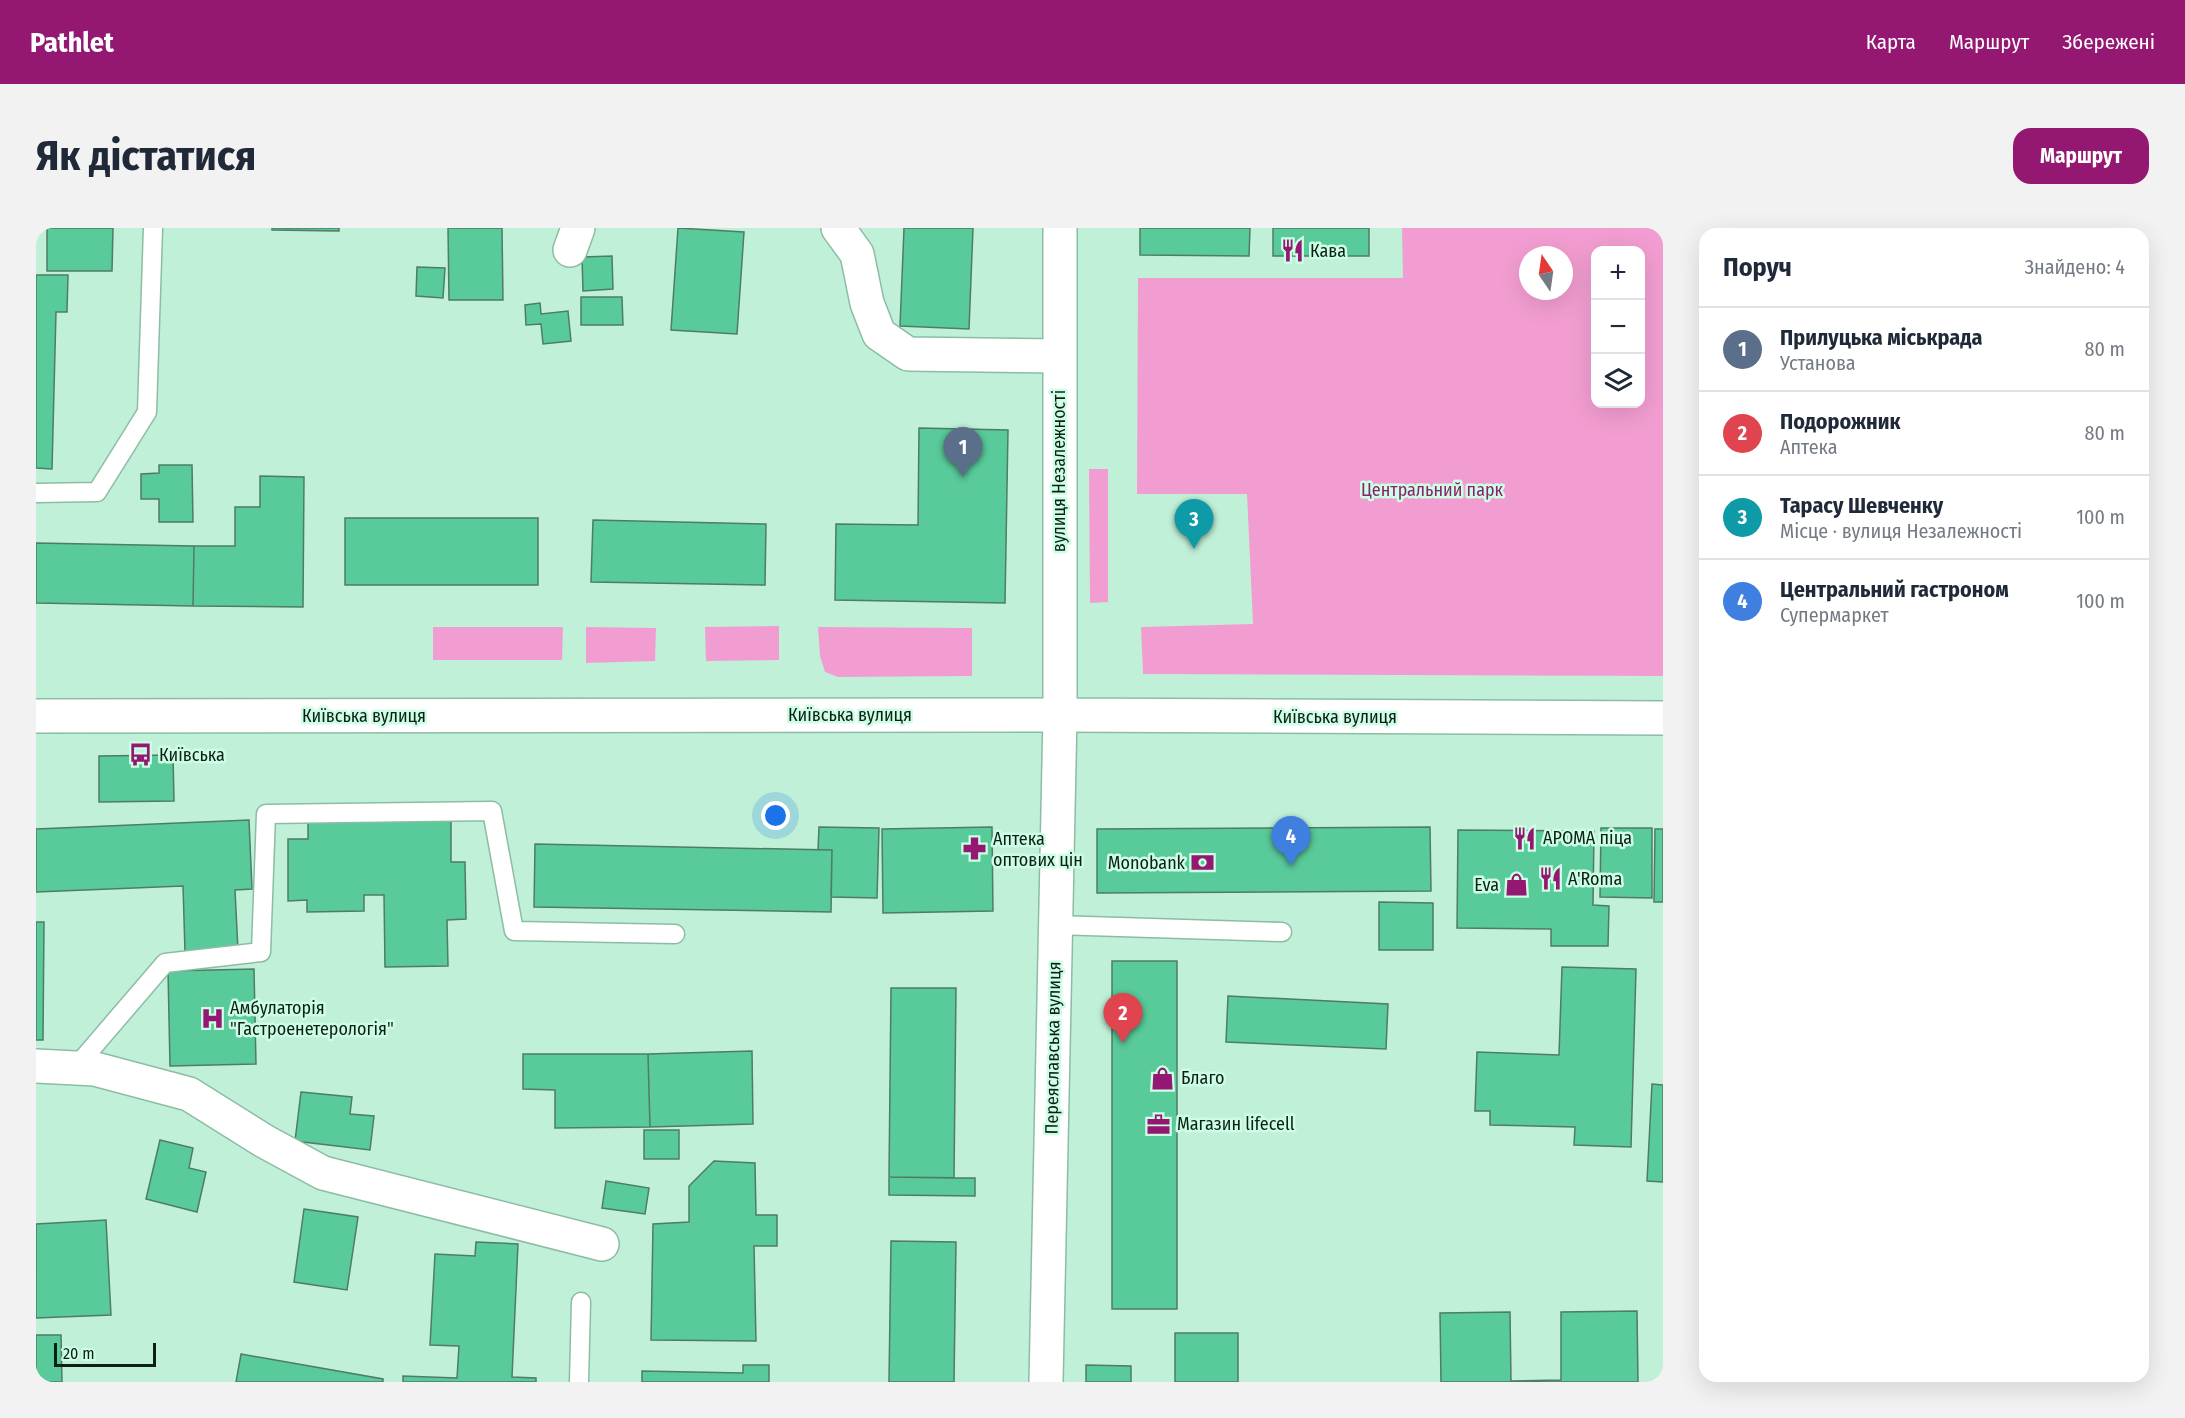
<!DOCTYPE html>
<html lang="uk">
<meta charset="utf-8">
<style>
:root{--surface:#fff;--page:#f2f2f3;--text:#1f2937;--muted:#747a83;--line:#e0e1e3;--accent:#941771}
body{margin:0;font-family:"Fira Sans Condensed",sans-serif;background:var(--page);color:var(--text)}
.controls{position:absolute;right:18px;top:18px;display:grid;overflow:hidden;border-radius:12px;box-shadow:0 6px 24px #0002}
.controls button{width:54px;height:54px;display:grid;place-items:center;padding:0;border:0;border-bottom:2px solid var(--line);background:var(--surface);color:var(--text);font:30px sans-serif}
.compass{position:absolute;left:1483px;top:18px;width:54px;height:54px;border-radius:50%;background:var(--surface);box-shadow:0 6px 24px #0002;rotate:347deg}
.scale{position:absolute;left:18px;bottom:15px;width:102px;box-sizing:border-box;padding-left:6px;border:3px solid #0d2017;border-top:0;font-size:16px;line-height:21px;white-space:nowrap;color:#0d2017;-webkit-text-stroke:4px #cdfee5;paint-order:stroke}
.you{position:absolute;left:740px;top:588px;width:21px;height:21px;margin:-15px;border:4px solid #fff;border-radius:50%;background:#1a73e8;box-shadow:0 0 0 9px #1a73e833}
.badge{display:grid;place-items:center;width:39px;height:39px;border-radius:50%;background:var(--accent);color:#fff;font-size:20px;font-weight:700}
.pin{position:absolute;translate:-50% -50px;filter:drop-shadow(0 2px 3px #0008)}
.pin::after{content:'';position:absolute;top:32px;width:21px;height:18px;background:inherit;clip-path:polygon(0 0,100% 0,50% 100%)}
.list{margin:0;padding:0;list-style:none}
h2{display:flex;justify-content:space-between;align-items:center;height:78px;margin:0;padding:0 24px;font-size:26px}
h2 small{font-size:20px;font-weight:400;color:var(--muted)}
.list li{display:grid;grid-template-columns:39px 1fr auto;gap:18px;align-items:center;box-sizing:border-box;height:84px;padding:0 24px;border-top:2px solid var(--line)}
.list b{display:block;font-size:22px;white-space:nowrap}
.list p{margin:0;font-size:20px;white-space:nowrap;color:var(--muted)}
.list em{font-size:20px;font-style:normal;color:var(--muted)}
.icon{flex:none;width:33px;height:33px;fill:none;stroke:currentColor;stroke-width:2;stroke-linecap:round;stroke-linejoin:round}
.map{position:relative;flex:none;width:1627px;height:1154px;overflow:hidden;border-radius:18px}
header{display:flex;align-items:center;gap:36px;box-sizing:border-box;height:84px;padding:0 30px;background:var(--accent);color:#fff}
header strong{font-size:28px}
nav{display:flex;gap:33px;margin-inline-start:auto;font-size:21px}
.intro{display:flex;align-items:center;justify-content:space-between;box-sizing:border-box;height:144px;padding:0 36px}
h1{margin:0;font-size:42px}
.button{padding:15px 27px;border-radius:18px;background:var(--accent);color:#fff;font-size:21px;font-weight:700}
main{display:flex;gap:36px;padding:0 36px}
aside{flex:1;background:var(--surface);border-radius:18px;box-shadow:0 6px 24px #0002}
.map>svg:first-child{display:block}
.green{fill:#f29dd1;fill-rule:evenodd}
.building{fill:#59ca9a;stroke:#4f7c66;stroke-width:1.5}
.lines{fill:none;stroke-linecap:round;stroke-linejoin:round}
.lane-casing{stroke:#8dbca4;stroke-width:21}
.street-casing{stroke:#8dbca4;stroke-width:36}
.secondary-casing{stroke:#8dbca4;stroke-width:36}
.lane{stroke:#fff;stroke-width:18}
.street{stroke:#fff;stroke-width:33}
.secondary{stroke:#fff;stroke-width:33}
.labels{text-anchor:middle;dominant-baseline:central;stroke-width:5;stroke-linejoin:round;paint-order:stroke}
.poi-label{font-size:18px;fill:#0d2017;stroke:#cdfee5;text-anchor:start}
.street-label{font-size:18px;fill:#0d2017;stroke:#cdfee5}
.park-label{font-size:18px;fill:#89236a;stroke:#cdfee5}
</style>
<header>
<strong>Pathlet</strong>
<nav><a>Карта</a><a>Маршрут</a><a>Збережені</a></nav>
</header>
<div class="intro"><h1>Як дістатися</h1><a class="button">Маршрут</a></div>
<main>
<div class="map">
<svg width="1627" height="1154" viewBox="0 0 1627 1154">
<rect width="100%" height="100%" fill="#c0f1d8"/>
<path class="green" d="M 1366,0 L 1627,0 L 1627,448 L 1107,446 L 1105,399 L 1217,396 L 1211,266 L 1101,266 L 1102,50 L 1367,50 ZM 1604,22 L 1604,176 L 1560,176 L 1560,22 ZM 1492,27 L 1528,27 L 1528,63 L 1492,63 Z
M 1053,241 L 1072,241 L 1072,374 L 1054,375 Z
M 743,398 L 743,432 L 670,433 L 669,399 Z
M 397,399 L 527,399 L 526,432 L 397,432 Z
M 550,399 L 620,400 L 619,433 L 550,435 Z
M 782,399 L 936,400 L 936,448 L 802,449 L 789,444 L 784,428 Z"/>
<path class="building" d="M 11,0 L 77,0 L 76,43 L 11,43 Z
M 236,0 L 303,0 L 303,3 L 236,2 Z
M 412,0 L 466,0 L 467,72 L 413,72 Z
M 642,0 L 708,4 L 701,106 L 635,102 Z
M 868,0 L 937,0 L 933,101 L 864,98 Z
M 1104,0 L 1214,0 L 1213,28 L 1104,27 Z
M 1237,0 L 1333,0 L 1333,28 L 1237,28 Z
M 576,28 L 577,61 L 547,63 L 546,29 Z
M 381,39 L 409,40 L 407,70 L 380,68 Z
M 0,47 L 32,47 L 31,84 L 20,84 L 16,241 L 0,240 Z
M 545,69 L 586,69 L 587,97 L 545,97 Z
M 504,75 L 505,86 L 532,83 L 535,113 L 507,116 L 505,96 L 490,97 L 489,77 Z
M 883,200 L 972,202 L 969,375 L 799,372 L 800,296 L 882,297 Z
M 123,237 L 156,237 L 157,294 L 123,294 L 123,271 L 105,271 L 105,246 L 123,245 Z
M 224,248 L 268,249 L 267,379 L 157,378 L 158,318 L 199,318 L 199,279 L 224,279 Z
M 309,290 L 502,290 L 502,357 L 309,357 Z
M 557,292 L 730,296 L 729,357 L 555,354 Z
M 0,315 L 158,318 L 157,378 L 0,375 Z
M 137,527 L 138,573 L 63,574 L 63,528 Z
M 415,591 L 415,634 L 429,634 L 430,691 L 411,692 L 412,738 L 349,739 L 348,667 L 328,667 L 328,683 L 271,684 L 271,672 L 252,673 L 252,611 L 272,611 L 272,592 Z
M 213,592 L 216,661 L 199,662 L 202,722 L 149,724 L 147,658 L 0,664 L 0,601 Z
M 783,599 L 843,600 L 841,670 L 795,669 L 796,622 L 782,622 Z
M 956,599 L 957,683 L 847,685 L 846,601 Z
M 1394,599 L 1395,663 L 1061,665 L 1061,601 Z
M 1565,600 L 1616,600 L 1616,670 L 1564,669 Z
M 1619,601 L 1627,601 L 1627,674 L 1618,674 Z
M 1422,602 L 1558,603 L 1557,677 L 1573,678 L 1572,718 L 1515,718 L 1515,701 L 1421,700 Z
M 499,616 L 796,622 L 795,684 L 498,679 Z
M 1343,674 L 1397,675 L 1397,722 L 1343,722 Z
M 0,694 L 8,694 L 7,812 L 0,812 Z
M 1076,733 L 1141,733 L 1141,1081 L 1076,1081 Z
M 1526,739 L 1600,741 L 1595,919 L 1538,917 L 1539,899 L 1454,897 L 1454,883 L 1439,883 L 1441,824 L 1523,827 Z
M 218,741 L 220,836 L 134,838 L 132,743 Z
M 855,760 L 920,760 L 918,950 L 853,949 Z
M 1192,768 L 1352,776 L 1350,821 L 1190,814 Z
M 716,823 L 717,896 L 614,899 L 612,826 Z
M 487,826 L 612,826 L 614,899 L 519,900 L 519,862 L 487,861 Z
M 1616,856 L 1627,857 L 1627,954 L 1611,953 Z
M 265,864 L 316,869 L 314,886 L 338,888 L 334,922 L 259,913 Z
M 608,902 L 643,902 L 643,931 L 608,931 Z
M 124,912 L 157,920 L 153,940 L 170,944 L 161,984 L 110,971 Z
M 678,933 L 719,935 L 720,987 L 741,987 L 741,1018 L 718,1018 L 720,1113 L 615,1112 L 617,996 L 653,994 L 653,958 Z
M 853,949 L 939,950 L 939,968 L 853,967 Z
M 570,953 L 613,960 L 609,986 L 566,980 Z
M 268,981 L 322,989 L 311,1062 L 258,1054 Z
M 70,992 L 75,1087 L 0,1090 L 0,996 Z
M 855,1013 L 920,1014 L 918,1154 L 853,1154 Z
M 440,1014 L 482,1016 L 476,1149 L 500,1150 L 500,1154 L 367,1154 L 367,1148 L 421,1150 L 423,1118 L 394,1117 L 399,1026 L 439,1028 Z
M 1601,1083 L 1602,1154 L 1405,1154 L 1404,1085 L 1474,1084 L 1475,1153 L 1525,1152 L 1525,1084 Z
M 1139,1105 L 1202,1105 L 1202,1154 L 1139,1154 Z
M 0,1107 L 25,1107 L 26,1154 L 0,1154 Z
M 205,1126 L 347,1151 L 347,1154 L 200,1154 Z
M 707,1137 L 733,1137 L 733,1154 L 606,1154 L 606,1143 L 707,1145 Z
M 1050,1137 L 1095,1138 L 1095,1154 L 1050,1154 Z"/>
<g class="lines">
<defs>
<path id="lane" d="M 0,265 L 61,264 L 111,184 L 117,0
M 1019,697 L 1246,704
M 39,840 L 129,735 L 225,724 L 230,586 L 456,583 L 478,703 L 639,706
M 543,1154 L 545,1074"/>
<path id="street" d="M 802,0 L 821,26 L 831,75 L 843,106 L 872,126 L 1023,128
M 534,22 L 542,0
M 0,838 L 59,841 L 153,866 L 228,913 L 287,945 L 566,1016
M 1010,1154 L 1024,487"/>
<path id="secondary" d="M 1024,0 L 1024,487
M 0,488 L 1024,487 L 1627,490"/>
</defs>
<use href="#lane" class="lane-casing"/>
<use href="#street" class="street-casing"/>
<use href="#secondary" class="secondary-casing"/>
<use href="#lane" class="lane"/>
<use href="#street" class="street"/>
<use href="#secondary" class="secondary"/>
</g>
<defs>
<symbol id="restaurant-bare" viewBox="-9 -9 18 18"><path d="M-5-6h1v4h1v-4h1v4h1v-4h1v5L-1.5 .5V6h-2V.5L-5-1ZM5-6V6H3V1.5H1.5Q1.5-4 5-6Z" fill="#941771" stroke="#cdfee5" stroke-width="2.5" paint-order="stroke"/></symbol>
<symbol id="bus-bare" viewBox="-9 -9 18 18"><path d="M-5-6H5V4H4V6H2V4H-2V6H-4V4H-5ZM-3.5-4V0h7V-4ZM-3.5 1.2v1.5H-2V1.2ZM2 1.2v1.5H3.5V1.2Z" fill="#941771" stroke="#cdfee5" stroke-width="2.5" paint-order="stroke"/></symbol>
<symbol id="pharmacy-bare" viewBox="-9 -9 18 18"><path d="M-2-6h4v4h4v4h-4v4h-4v-4h-4v-4h4Z" fill="#941771" stroke="#cdfee5" stroke-width="2.5" paint-order="stroke"/></symbol>
<symbol id="bank-bare" viewBox="-9 -9 18 18"><path d="M-6-4H6V4H-6ZM0-2.3a2.3 2.3 0 1 0 0 4.6a2.3 2.3 0 1 0 0-4.6Z" fill="#941771" stroke="#cdfee5" stroke-width="2.5" paint-order="stroke"/></symbol>
<symbol id="shop-bare" viewBox="-9 -9 18 18"><path d="M-5-2.5h2.3a2.7 3.5 0 0 1 5.4 0H5L5.5 6h-11ZM-1.5-2.5h3a1.5 2.3 0 0 0-3 0Z" fill="#941771" stroke="#cdfee5" stroke-width="2.5" paint-order="stroke"/></symbol>
<symbol id="hospital-bare" viewBox="-9 -9 18 18"><path d="M-5-5h3v3.5h4V-5h3V5h-3V1.5h-4V5h-3Z" fill="#941771" stroke="#cdfee5" stroke-width="2.5" paint-order="stroke"/></symbol>
<symbol id="office-bare" viewBox="-9 -9 18 18"><path d="M-6-3h4V-5.5h4V-3h4V5H-6ZM-1-4.5V-3h2v-1.5ZM-6 0V1H6V0Z" fill="#941771" stroke="#cdfee5" stroke-width="2.5" paint-order="stroke"/></symbol>
</defs>
<g fill-rule="evenodd">
<use href="#restaurant-bare" x="1240" y="6" width="33" height="33"/>
<use href="#bus-bare" x="88" y="510" width="33" height="33"/>
<use href="#restaurant-bare" x="1472" y="594" width="33" height="33"/>
<use href="#pharmacy-bare" x="922" y="604" width="33" height="33"/>
<use href="#bank-bare" x="1150" y="618" width="33" height="33"/>
<use href="#restaurant-bare" x="1498" y="634" width="33" height="33"/>
<use href="#shop-bare" x="1464" y="640" width="33" height="33"/>
<use href="#hospital-bare" x="160" y="774" width="33" height="33"/>
<use href="#shop-bare" x="1110" y="834" width="33" height="33"/>
<use href="#office-bare" x="1106" y="880" width="33" height="33"/>
</g>
<g class="labels">
<g class="poi-label">
<text x="1274" y="23">Кава</text>
<text x="123" y="527">Київська</text>
<text x="1507" y="610">АРОМА піца</text>
<text x="957" y="611">Аптека<tspan x="957" dy="21">оптових цін</tspan></text>
<text x="1149" y="635" text-anchor="end">Monobank</text>
<text x="1532" y="651">A'Roma</text>
<text x="1463" y="657" text-anchor="end">Eva</text>
<text x="194" y="780">Амбулаторія<tspan x="194" dy="21">"Гастроенетерологія"</tspan></text>
<text x="1145" y="850">Благо</text>
<text x="1141" y="896">Магазин lifecell</text>
</g>
<g class="street-label">
<text transform="translate(1023 243) rotate(-90)">вулиця Незалежності</text>
<text x="814" y="487">Київська вулиця</text>
<text x="328" y="488">Київська вулиця</text>
<text x="1299" y="489">Київська вулиця</text>
<text transform="translate(1017 820) rotate(-89)">Переяславська вулиця</text>
</g>
<g class="park-label">
<text x="1396" y="262">Центральний парк</text>
</g>
</g>
</svg>
<div class="controls">
<button>+</button>
<button>−</button>
<button><svg class="icon" aria-label="layers" viewBox="0 0 24 24"><path d="M12 4l9 5-9 5-9-5zM3 14l9 5 9-5"/></svg></button>
</div>
<svg class="compass" viewBox="-18 -18 36 36"><path d="M0-13l5 13h-10z" fill="#e53935"/><path d="M0 13l5-13h-10z" fill="#747a83"/></svg>
<div class="scale">20 m</div>
<div class="you"></div>
<div class="pin badge" style="left:927px;top:249px;background:#5c6f8a">1</div>
<div class="pin badge" style="left:1087px;top:815px;background:#e0444e">2</div>
<div class="pin badge" style="left:1158px;top:321px;background:#0f9aa8">3</div>
<div class="pin badge" style="left:1255px;top:638px;background:#3f7fe0">4</div>
</div>
<aside>
<h2>Поруч<small>Знайдено: 4</small></h2>
<ul class="list">
<li><span class="badge" style="background:#5c6f8a">1</span><div><b>Прилуцька міськрада</b><p>Установа</p></div><em>80 m</em></li>
<li><span class="badge" style="background:#e0444e">2</span><div><b>Подорожник</b><p>Аптека</p></div><em>80 m</em></li>
<li><span class="badge" style="background:#0f9aa8">3</span><div><b>Тарасу Шевченку</b><p>Місце · вулиця Незалежності</p></div><em>100 m</em></li>
<li><span class="badge" style="background:#3f7fe0">4</span><div><b>Центральний гастроном</b><p>Супермаркет</p></div><em>100 m</em></li>
</ul>
</aside>
</main>
